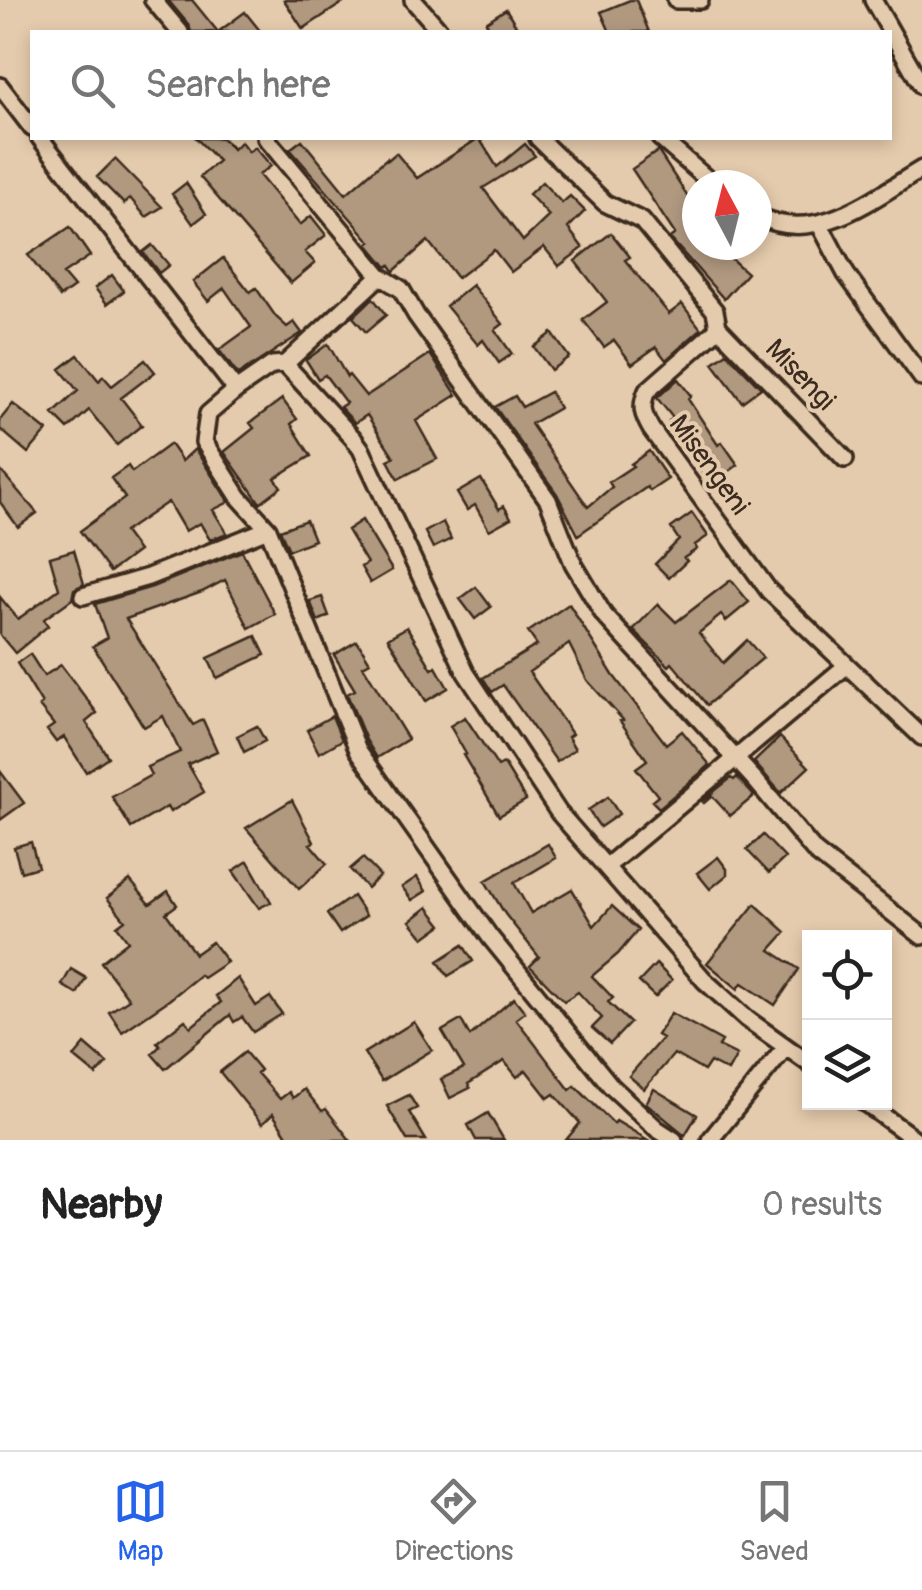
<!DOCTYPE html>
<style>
:root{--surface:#fff;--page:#f2f2f2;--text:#222;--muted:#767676;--line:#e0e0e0;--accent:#2563eb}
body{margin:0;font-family:Pangolin,sans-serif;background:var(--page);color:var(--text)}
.controls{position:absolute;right:30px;bottom:30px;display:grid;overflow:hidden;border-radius:0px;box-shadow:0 5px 15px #0003}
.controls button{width:90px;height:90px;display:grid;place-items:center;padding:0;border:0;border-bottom:2px solid var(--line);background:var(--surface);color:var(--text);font:50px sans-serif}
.compass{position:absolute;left:682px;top:170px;width:90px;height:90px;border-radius:50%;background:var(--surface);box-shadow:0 5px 15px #0003;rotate:353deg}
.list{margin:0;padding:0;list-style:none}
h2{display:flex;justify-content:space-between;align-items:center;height:130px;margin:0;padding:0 40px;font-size:42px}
h2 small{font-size:32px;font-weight:400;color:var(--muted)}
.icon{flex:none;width:55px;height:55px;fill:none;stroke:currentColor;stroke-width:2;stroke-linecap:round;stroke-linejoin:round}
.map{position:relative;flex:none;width:922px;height:1140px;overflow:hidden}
.search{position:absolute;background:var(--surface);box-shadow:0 5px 15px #0003;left:30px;right:30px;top:30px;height:110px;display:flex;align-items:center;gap:25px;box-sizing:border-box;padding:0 35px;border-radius:0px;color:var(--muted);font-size:38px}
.sheet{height:310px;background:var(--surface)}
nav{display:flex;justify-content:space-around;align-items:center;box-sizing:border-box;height:140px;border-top:2px solid var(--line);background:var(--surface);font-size:28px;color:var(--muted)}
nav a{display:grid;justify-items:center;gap:5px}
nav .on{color:var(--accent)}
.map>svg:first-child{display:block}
.building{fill:#b19980;stroke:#3b2a1e;stroke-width:2.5}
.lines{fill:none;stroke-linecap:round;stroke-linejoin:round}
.minor-casing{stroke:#3b2a1e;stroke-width:22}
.minor{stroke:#e5cbad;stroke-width:15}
.labels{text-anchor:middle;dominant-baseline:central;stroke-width:8;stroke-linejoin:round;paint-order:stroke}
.street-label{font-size:28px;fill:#3b2a1e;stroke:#e5cbad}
</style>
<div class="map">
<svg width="922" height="1140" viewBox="0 0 922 1140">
<rect width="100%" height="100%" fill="#e5cbad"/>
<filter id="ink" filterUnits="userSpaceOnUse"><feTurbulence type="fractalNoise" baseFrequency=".01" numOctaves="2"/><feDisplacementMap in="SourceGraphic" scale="20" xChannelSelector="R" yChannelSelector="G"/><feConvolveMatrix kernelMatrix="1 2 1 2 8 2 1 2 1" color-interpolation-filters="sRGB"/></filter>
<g filter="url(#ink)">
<path class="building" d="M 168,0 L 192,0 L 218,32 L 191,32 L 189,25 Z
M 284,0 L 347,0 L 303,29 Z
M 630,0 L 636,0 L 649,32 L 610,32 L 601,12 Z
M 506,9 L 520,32 L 492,32 L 486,22 Z
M 245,12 L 261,32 L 218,32 Z
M 196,138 L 222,138 L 233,149 L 241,142 L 249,152 L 255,147 L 271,166 L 259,175 L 300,225 L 311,216 L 326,235 L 305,252 L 315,263 L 291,283 L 200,177 L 218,161 Z
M 479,138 L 497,167 L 525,144 L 535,156 L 483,188 L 523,241 L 549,216 L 529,194 L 542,182 L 562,203 L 570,196 L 585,211 L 568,228 L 583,248 L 559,266 L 544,247 L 511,272 L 494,250 L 457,278 L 428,241 L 394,271 L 390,265 L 387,267 L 368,244 L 371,242 L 290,149 L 302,140 L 346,194 L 387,158 L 388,160 L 396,153 L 417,178 Z
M 658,151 L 697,211 L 697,245 L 716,245 L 747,273 L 724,299 L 670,238 L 675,234 L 632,169 Z
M 115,159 L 162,207 L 146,217 L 130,198 L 124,204 L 97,177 Z
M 186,183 L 206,214 L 193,224 L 172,194 Z
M 70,227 L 90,256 L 63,274 L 74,287 L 60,297 L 28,255 Z
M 611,233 L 630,257 L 625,260 L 669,314 L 682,304 L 701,329 L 666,360 L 656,347 L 632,364 L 614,340 L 604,347 L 583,320 L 607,302 L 575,261 Z
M 152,245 L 169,265 L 159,273 L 143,252 Z
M 223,258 L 250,292 L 256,288 L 276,317 L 287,327 L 294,322 L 302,333 L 238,375 L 219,350 L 251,327 L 224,288 L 208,301 L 193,282 Z
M 112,275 L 124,291 L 107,304 L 95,288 Z
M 472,285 L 503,324 L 495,330 L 512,354 L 499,363 L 483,340 L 478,345 L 446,306 Z
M 373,298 L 386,315 L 366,332 L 353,317 Z
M 552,333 L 569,357 L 551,370 L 534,347 Z
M 328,344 L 347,377 L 349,375 L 366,396 L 430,354 L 457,395 L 416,421 L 437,459 L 398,479 L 388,460 L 394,457 L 367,415 L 355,423 L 340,407 L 346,403 L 325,375 L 318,379 L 306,360 Z
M 727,353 L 761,388 L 742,402 L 713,363 Z
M 78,355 L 99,381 L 103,376 L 112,386 L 145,360 L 155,372 L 121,398 L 142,425 L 117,445 L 89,410 L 68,429 L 53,414 L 78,391 L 60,369 Z
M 678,379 L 691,396 L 688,399 L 718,445 L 722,442 L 738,465 L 710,485 L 669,421 L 673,418 L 657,398 Z
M 550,392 L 559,408 L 531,424 L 588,507 L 612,487 L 609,482 L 633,466 L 631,464 L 649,451 L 668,479 L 650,491 L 647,487 L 578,535 L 557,494 L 495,407 L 515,396 L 522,407 Z
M 282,399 L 297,419 L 291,424 L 311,456 L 275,478 L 281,487 L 260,503 L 224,452 L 254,428 L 250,423 Z
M 13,404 L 47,431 L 28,453 L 0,429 L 0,420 Z
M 170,444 L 182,461 L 195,449 L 229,502 L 213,510 L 227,533 L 210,540 L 200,523 L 185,531 L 168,502 L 124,532 L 138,551 L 110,572 L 80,531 L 125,498 L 111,478 L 128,466 L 132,472 Z
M 0,470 L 37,513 L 18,527 L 0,502 Z
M 481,479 L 499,509 L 504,506 L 511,518 L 489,530 L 475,505 L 467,510 L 457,493 Z
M 692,513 L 708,536 L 695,545 L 697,549 L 684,558 L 687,561 L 669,578 L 655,564 L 679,540 L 671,528 Z
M 306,520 L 314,540 L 289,550 L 280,530 Z
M 362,520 L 392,570 L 370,583 L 361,567 L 367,563 L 347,530 Z
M 443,522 L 451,539 L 433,548 L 425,532 Z
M 74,550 L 84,584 L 74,589 L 72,599 L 44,619 L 48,626 L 15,653 L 0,635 L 0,597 L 18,619 L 59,589 L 50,557 Z
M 242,551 L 275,614 L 249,628 L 225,580 L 202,592 L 126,619 L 193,725 L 203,720 L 217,751 L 188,764 L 204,792 L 170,812 L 167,807 L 131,828 L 112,797 L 151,775 L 147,767 L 180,752 L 163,716 L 144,727 L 93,646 L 107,638 L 95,604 L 152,587 Z
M 731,580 L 749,602 L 726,621 L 721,615 L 699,633 L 723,663 L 747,640 L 763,658 L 707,705 L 672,663 L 669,666 L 633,630 L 658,604 L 676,622 Z
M 476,587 L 491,607 L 475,619 L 460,599 Z
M 322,597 L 329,616 L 318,621 L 310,601 Z
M 569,604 L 613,675 L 666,744 L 682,731 L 710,765 L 659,808 L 652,801 L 658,796 L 636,768 L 647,760 L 620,721 L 623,720 L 587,680 L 569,644 L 529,672 L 572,734 L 568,737 L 575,749 L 557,762 L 503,685 L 492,692 L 483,678 L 537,645 L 528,632 Z
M 407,627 L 432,669 L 436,667 L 448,688 L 426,701 L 388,638 Z
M 256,636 L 265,655 L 217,678 L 208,658 Z
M 357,641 L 370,662 L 363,666 L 408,739 L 377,758 L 366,740 L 347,694 L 355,690 L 334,655 Z
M 30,654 L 44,676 L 61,665 L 97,713 L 86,722 L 108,757 L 86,772 L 64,737 L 56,742 L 47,730 L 54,725 L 39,706 L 42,704 L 17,663 Z
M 332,716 L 342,740 L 319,753 L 307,730 Z
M 465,717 L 498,767 L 504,764 L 526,800 L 499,816 L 463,755 L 466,754 L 450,726 Z
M 257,726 L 265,741 L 244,752 L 237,736 Z
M 780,737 L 809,767 L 781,793 L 754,762 Z
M 0,771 L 24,803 L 0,820 Z
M 737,777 L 754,796 L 730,816 L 712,796 L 704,803 L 702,801 L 731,778 L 734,780 Z
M 608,797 L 619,814 L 600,827 L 588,810 Z
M 292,800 L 314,842 L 310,844 L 327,864 L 299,889 L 246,828 Z
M 763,835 L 785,858 L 769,873 L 747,850 Z
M 31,842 L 38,867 L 21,872 L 14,847 Z
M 548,844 L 556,858 L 514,883 L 531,913 L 572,889 L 594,926 L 612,906 L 638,930 L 618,954 L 592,976 L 613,998 L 608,1002 L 630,1023 L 610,1044 L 592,1028 L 602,1018 L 578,992 L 564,1001 L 530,966 L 539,957 L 505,914 L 485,881 Z
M 718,857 L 727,869 L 727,875 L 710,889 L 697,873 Z
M 363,858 L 380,876 L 367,888 L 350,869 Z
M 248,861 L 271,902 L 259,908 L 233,871 Z
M 417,877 L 426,891 L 412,900 L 402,887 Z
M 130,880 L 150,904 L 168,891 L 177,905 L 166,913 L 195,954 L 212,942 L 227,962 L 203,978 L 200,975 L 169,1000 L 122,1032 L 109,1012 L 129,999 L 101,962 L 128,941 L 117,926 L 125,920 L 107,898 Z
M 353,896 L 366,916 L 340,933 L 327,914 Z
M 755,904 L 786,932 L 770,950 L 799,969 L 775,1005 L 742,983 L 738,989 L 707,963 Z
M 428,907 L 442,925 L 424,938 L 410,921 Z
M 463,945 L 473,961 L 448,976 L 438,961 Z
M 656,964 L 672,980 L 655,997 L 639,982 Z
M 71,969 L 86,978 L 77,994 L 62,985 Z
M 238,978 L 256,1006 L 270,997 L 282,1014 L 253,1032 L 242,1017 L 234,1022 L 230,1015 L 165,1069 L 152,1054 L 160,1046 L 157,1042 L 185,1020 L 191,1027 L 221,1002 L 216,996 Z
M 514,998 L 525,1012 L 516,1019 L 570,1090 L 575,1086 L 614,1124 L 616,1121 L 648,1140 L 566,1140 L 580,1123 L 554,1094 L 548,1098 L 526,1070 L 517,1077 L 504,1061 L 468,1084 L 470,1088 L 450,1098 L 441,1079 L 464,1068 L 442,1031 L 461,1020 L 470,1036 Z
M 671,1013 L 722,1041 L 719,1046 L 737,1055 L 728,1071 L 710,1062 L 704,1071 L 674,1054 L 644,1089 L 629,1076 L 662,1038 L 657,1035 Z
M 414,1022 L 432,1050 L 382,1081 L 364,1053 Z
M 85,1044 L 107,1063 L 96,1075 L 74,1057 Z
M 245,1052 L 260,1070 L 257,1073 L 280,1099 L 289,1092 L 293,1098 L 304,1089 L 322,1111 L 326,1109 L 350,1140 L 290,1140 L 273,1114 L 262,1124 L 220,1072 Z
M 654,1089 L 697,1115 L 685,1135 L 646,1103 Z
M 409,1095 L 417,1108 L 409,1112 L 426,1140 L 407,1140 L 387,1106 Z
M 488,1113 L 504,1140 L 476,1140 L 468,1125 Z"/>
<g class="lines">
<defs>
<path id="minor" d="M 153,0 L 180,32
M 413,0 L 441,32
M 676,0 L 700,0
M 873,0 L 922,86
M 0,86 L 32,128
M 40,138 L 236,390 L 208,414 L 204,442 L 239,497 L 268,529 L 358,750 L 490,937 L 611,1086 L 657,1129 L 674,1140
M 266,138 L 380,276 L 401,289 L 416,315 L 548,500 L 573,563 L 604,615 L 756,781 L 815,852 L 922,936
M 538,138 L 605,203 L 642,221 L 715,311 L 718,327 L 713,333 L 647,391 C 640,407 643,415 651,429 L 769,591 L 922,737
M 660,138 L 714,185
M 757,215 C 815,247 873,198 922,169
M 820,225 L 846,274 L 922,378
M 718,327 L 845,459
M 285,364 L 380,276
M 236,390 L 272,365 L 285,364 L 353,438 L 361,449 L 466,673 L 559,813 L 705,981 L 747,1019 L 810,1064
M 83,596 L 148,577 L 268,529
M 606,867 L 846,666
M 864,1102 L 916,1140
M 710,1140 L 786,1047"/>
</defs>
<use href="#minor" class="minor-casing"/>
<use href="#minor" class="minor"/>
</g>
</g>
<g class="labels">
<g class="street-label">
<text transform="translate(800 375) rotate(46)">Misengi</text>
<text transform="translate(709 465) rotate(54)">Misengeni</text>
</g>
</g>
</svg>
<div class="controls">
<button><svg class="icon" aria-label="locate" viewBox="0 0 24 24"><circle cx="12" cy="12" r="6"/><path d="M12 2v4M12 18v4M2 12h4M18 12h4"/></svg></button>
<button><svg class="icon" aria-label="layers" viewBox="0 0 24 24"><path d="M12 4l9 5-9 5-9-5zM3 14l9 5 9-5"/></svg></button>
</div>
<svg class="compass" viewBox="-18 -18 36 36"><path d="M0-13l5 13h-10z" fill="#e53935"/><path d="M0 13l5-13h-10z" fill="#767676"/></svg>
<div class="search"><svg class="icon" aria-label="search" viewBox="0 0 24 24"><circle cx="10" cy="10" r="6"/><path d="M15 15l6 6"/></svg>Search here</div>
</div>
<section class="sheet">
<h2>Nearby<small>0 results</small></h2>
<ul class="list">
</ul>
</section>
<nav>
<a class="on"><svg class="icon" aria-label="map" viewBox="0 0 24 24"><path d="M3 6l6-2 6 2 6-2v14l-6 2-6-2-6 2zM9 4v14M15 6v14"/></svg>Map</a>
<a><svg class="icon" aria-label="directions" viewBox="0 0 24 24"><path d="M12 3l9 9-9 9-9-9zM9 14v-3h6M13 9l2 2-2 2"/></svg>Directions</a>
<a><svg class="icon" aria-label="saved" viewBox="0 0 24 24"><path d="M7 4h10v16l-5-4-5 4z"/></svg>Saved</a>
</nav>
